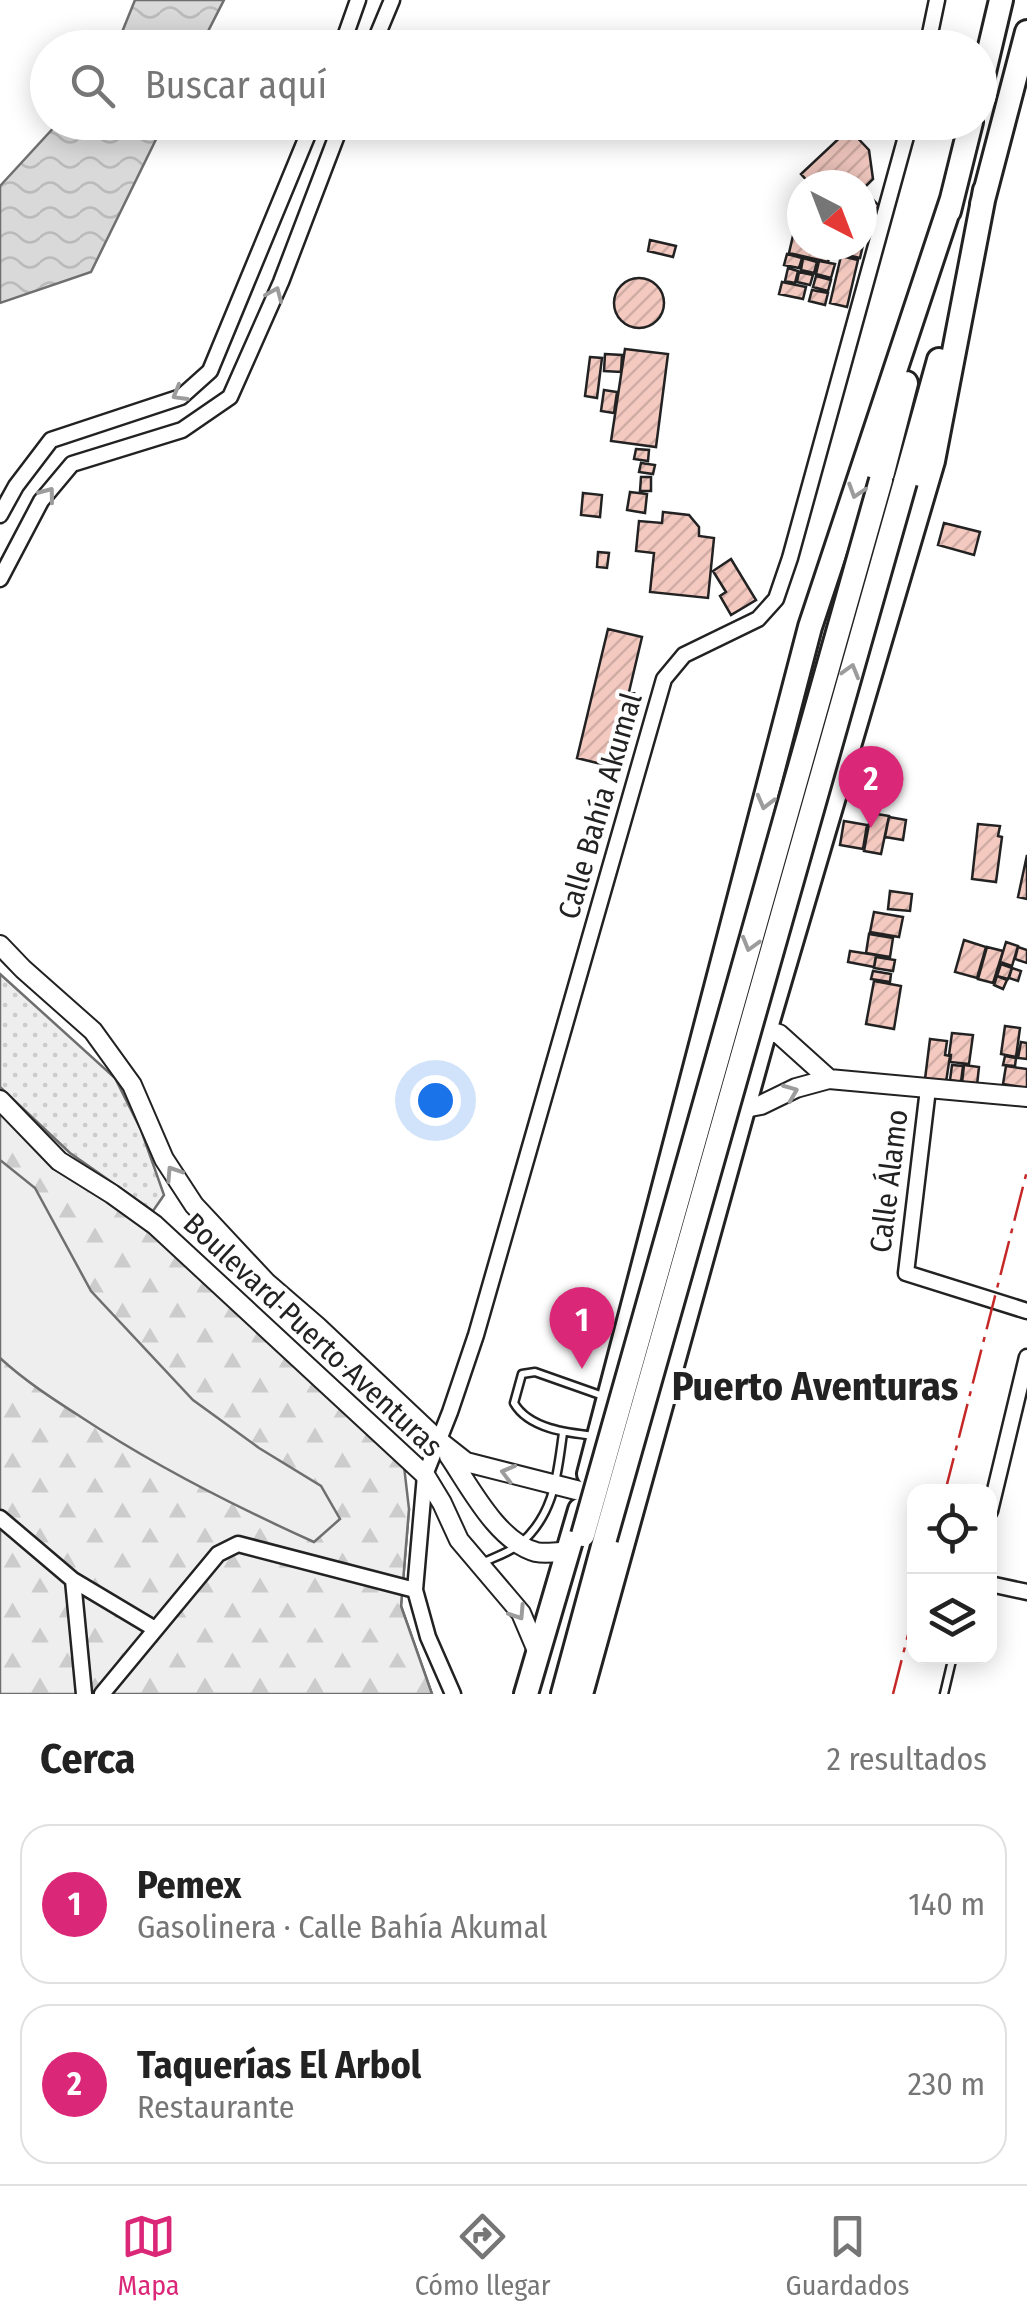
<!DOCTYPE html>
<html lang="es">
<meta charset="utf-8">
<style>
:root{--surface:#fff;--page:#f2f2f2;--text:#222;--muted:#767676;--line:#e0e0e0;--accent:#db2777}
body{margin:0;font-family:"Fira Sans Condensed",sans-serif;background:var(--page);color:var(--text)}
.controls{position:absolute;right:30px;bottom:30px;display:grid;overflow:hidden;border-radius:20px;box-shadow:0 5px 25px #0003}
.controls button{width:90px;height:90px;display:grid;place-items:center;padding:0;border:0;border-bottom:2px solid var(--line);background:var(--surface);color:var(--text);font:50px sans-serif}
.compass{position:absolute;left:787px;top:170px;width:90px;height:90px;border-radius:50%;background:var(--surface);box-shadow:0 5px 25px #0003;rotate:138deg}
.you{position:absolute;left:435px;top:1100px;width:35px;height:35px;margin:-25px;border:8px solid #fff;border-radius:50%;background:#1a73e8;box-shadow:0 0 0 15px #1a73e833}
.badge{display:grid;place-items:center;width:65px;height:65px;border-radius:50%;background:var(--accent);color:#fff;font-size:32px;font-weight:700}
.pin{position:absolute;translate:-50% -82px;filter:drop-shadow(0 2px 5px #0008)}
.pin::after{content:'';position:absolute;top:52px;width:35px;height:30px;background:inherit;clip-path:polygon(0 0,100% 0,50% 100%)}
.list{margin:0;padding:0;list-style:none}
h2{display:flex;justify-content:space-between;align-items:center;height:130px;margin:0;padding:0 40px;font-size:42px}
h2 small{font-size:32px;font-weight:400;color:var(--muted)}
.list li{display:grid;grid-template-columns:65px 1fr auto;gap:30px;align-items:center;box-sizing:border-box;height:160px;margin:0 20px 20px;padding:0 20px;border:2px solid var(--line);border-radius:30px}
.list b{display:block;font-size:38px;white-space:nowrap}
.list p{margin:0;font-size:32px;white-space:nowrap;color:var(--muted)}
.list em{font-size:32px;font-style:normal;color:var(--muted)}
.icon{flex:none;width:55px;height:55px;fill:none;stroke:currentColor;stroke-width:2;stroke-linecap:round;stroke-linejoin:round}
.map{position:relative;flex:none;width:1027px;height:1694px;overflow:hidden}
.search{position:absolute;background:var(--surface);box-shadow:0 5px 25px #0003;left:30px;right:30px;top:30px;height:110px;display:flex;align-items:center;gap:25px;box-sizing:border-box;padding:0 35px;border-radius:55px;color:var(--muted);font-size:38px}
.sheet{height:490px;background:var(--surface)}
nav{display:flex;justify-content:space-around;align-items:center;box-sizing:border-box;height:140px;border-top:2px solid var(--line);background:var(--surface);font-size:28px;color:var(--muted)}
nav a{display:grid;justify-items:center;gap:5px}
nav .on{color:var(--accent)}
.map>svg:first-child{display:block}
.grass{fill:#eee;stroke:#6f6f6f;stroke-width:2.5}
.forest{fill:url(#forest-firs);stroke:#6f6f6f;stroke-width:2.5}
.garden{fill:url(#garden-dots);stroke:#6f6f6f;stroke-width:2.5}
.water{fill:url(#water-waves);stroke:#6f6f6f;stroke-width:2.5}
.building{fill:url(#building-hatch);stroke:#222;stroke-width:2.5}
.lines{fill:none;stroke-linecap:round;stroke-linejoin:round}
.service-casing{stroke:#222;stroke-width:11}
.minor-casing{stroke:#222;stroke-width:19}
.tertiary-casing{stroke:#222;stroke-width:22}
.trunk-casing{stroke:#222;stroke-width:28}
.service{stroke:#fff;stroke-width:6}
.minor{stroke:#fff;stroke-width:14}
.tertiary{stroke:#fff;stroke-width:18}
.trunk{stroke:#fff;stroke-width:22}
.trunk-bridge-casing{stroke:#222;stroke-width:28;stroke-linecap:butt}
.trunk-bridge{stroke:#fff;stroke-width:22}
.power{stroke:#c62828;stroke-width:2.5;stroke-dasharray:35 8 5 8;stroke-linecap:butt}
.oneway{stroke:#9c9c9c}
.labels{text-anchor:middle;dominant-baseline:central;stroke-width:8;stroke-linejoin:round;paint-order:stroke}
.street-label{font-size:30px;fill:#222;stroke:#fff}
.district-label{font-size:40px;font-weight:bold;fill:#222;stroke:#fff}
</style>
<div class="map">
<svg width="1027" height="1694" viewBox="0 0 1027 1694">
<defs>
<pattern id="forest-firs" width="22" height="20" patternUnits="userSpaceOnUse" patternTransform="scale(2.5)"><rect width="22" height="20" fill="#eee"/><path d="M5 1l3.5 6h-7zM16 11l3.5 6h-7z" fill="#ccc"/></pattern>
<pattern id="garden-dots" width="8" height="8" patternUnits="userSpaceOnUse" patternTransform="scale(2.5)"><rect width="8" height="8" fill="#eee"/><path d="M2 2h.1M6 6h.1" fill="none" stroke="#ccc" stroke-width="1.8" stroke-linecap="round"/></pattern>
<pattern id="water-waves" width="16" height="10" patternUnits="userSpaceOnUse" patternTransform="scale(2.5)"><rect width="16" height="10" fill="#d9d9d9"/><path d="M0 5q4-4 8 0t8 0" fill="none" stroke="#bababa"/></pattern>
<pattern id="building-hatch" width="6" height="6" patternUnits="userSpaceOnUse" patternTransform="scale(2.5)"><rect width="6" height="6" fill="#f3c9c0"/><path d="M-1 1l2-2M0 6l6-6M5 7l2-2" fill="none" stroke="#d0aca5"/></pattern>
</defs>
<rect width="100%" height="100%" fill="#fff"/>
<path class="grass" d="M 0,1112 L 409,1509 L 401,1606 L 432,1694 L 0,1384 Z"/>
<path class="forest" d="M 0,1112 L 194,1266 L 404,1466 L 409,1509 L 401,1606 L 432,1694 L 0,1694 L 0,1358 C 25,1381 53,1399 81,1417 C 155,1466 234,1506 314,1542 L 340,1519 L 321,1486 L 259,1448 L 193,1400 L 91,1291 L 35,1188 L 0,1160 Z"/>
<path class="garden" d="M 0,974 L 115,1078 L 141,1130 L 164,1195 L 153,1211 L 70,1153 L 0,1087 Z"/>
<path class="water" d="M 135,0 L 224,0 L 200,47 L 116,47 Z
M 58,123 L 164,123 L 91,272 L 0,303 L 0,186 Z"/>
<path class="building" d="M 849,129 L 869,150 L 873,179 L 862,190 L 862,185 L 811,185 L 801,174 Z
M 865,191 L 879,206 L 862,222 L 862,194 Z
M 798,214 L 802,215 L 802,245 L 832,245 L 828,262 L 789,253 Z
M 650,240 L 676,246 L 673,257 L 648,251 Z
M 849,245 L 863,245 L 860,258 L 847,255 Z
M 787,254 L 802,258 L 799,268 L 784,265 Z
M 841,256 L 858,260 L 847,307 L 830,303 Z
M 803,258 L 817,262 L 814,273 L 801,270 Z
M 819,261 L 835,264 L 831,278 L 816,274 Z
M 788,268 L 798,271 L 795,283 L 785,281 Z
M 799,272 L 813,275 L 810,285 L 797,282 Z
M 816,276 L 831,280 L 828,291 L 813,287 Z
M614 303a25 25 0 1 1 50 0a25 25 0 1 1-50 0Z
M 782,282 L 806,287 L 803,299 L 779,294 Z
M 812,290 L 828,293 L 825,305 L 809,301 Z
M 625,349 L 668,354 L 656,447 L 611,441 Z
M 605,354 L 622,355 L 621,372 L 604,371 Z
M 590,357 L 602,358 L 597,398 L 585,396 Z
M 604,390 L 617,392 L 614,413 L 601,411 Z
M 636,449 L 649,450 L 648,461 L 634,459 Z
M 641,463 L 655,465 L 653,474 L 639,472 Z
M 641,477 L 651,477 L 651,491 L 640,491 Z
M 630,492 L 647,494 L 645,513 L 627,510 Z
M 583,493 L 602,495 L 600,517 L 581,515 Z
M 663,512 L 689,515 L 699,527 L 699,536 L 714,538 L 708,598 L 650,592 L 654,553 L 636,551 L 639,521 L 662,523 Z
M 944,523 L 980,532 L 974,555 L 938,545 Z
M 598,552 L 609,553 L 607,568 L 597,567 Z
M 731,559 L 756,600 L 731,615 L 720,596 L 726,592 L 713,571 Z
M 608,629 L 642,637 L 629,692 L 634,693 L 628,717 L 623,716 L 617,739 L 611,738 L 605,765 L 577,758 Z
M 871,813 L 889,816 L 881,854 L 864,851 Z
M 889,817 L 906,820 L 903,840 L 885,837 Z
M 844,821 L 867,825 L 863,849 L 840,845 Z
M 978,824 L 1000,826 L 998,836 L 1002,837 L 996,882 L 972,879 Z
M 1027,855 L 1027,899 L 1018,897 Z
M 890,891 L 912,894 L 910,911 L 888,909 Z
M 874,912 L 903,917 L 899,937 L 870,932 Z
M 869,934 L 893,938 L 890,957 L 866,953 Z
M 964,940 L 986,947 L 977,978 L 955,972 Z
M 1006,942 L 1018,946 L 1012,966 L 1000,962 Z
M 987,947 L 1003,951 L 993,983 L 978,979 Z
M 1018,947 L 1027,950 L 1027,963 L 1015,959 Z
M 850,951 L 876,955 L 874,967 L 848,962 Z
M 876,957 L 895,960 L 893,971 L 874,968 Z
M 1001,964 L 1012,968 L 1008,979 L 997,976 Z
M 1012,968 L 1021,971 L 1018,981 L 1009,978 Z
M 873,971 L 891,974 L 890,982 L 871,979 Z
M 997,976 L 1007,980 L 1003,989 L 994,985 Z
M 874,981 L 901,986 L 894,1029 L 866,1024 Z
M 1005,1026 L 1020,1028 L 1016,1057 L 1001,1054 Z
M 952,1033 L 973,1035 L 969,1064 L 950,1062 L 951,1055 L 949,1055 Z
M 930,1039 L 947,1041 L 945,1055 L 950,1056 L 946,1082 L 925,1079 Z
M 1021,1042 L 1027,1043 L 1027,1059 L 1018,1058 Z
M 1005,1056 L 1016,1058 L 1015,1066 L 1003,1065 Z
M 952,1065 L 963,1066 L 961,1082 L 950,1080 Z
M 964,1065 L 979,1067 L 977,1085 L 962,1083 Z
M 1006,1066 L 1027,1069 L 1027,1088 L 1003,1084 Z"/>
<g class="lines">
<defs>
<path id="service" d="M 596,1436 C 568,1433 529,1429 514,1403 L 522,1374 L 535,1372 L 603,1396
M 484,1562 C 495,1557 510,1552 520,1544 C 555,1514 557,1475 563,1433
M 944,1694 L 953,1656"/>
<path id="minor" d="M 341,48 L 358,0
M 372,48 L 392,0
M 927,48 L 937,0
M 0,515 L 16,486 L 51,440 L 181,397 L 210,371 L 313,122
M 0,579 L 41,501 L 72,464 L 182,430 L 230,397 L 281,282 L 342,122
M 928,1089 L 906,1273 L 1027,1311
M 990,1511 L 1027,1357
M 0,1518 L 73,1580 L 155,1629
M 73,1580 L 84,1694
M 990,1584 L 1027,1592
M 102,1694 L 218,1554 L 238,1544 L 415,1590
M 453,1694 L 428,1637 L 415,1590 L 425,1475 L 450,1412 L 476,1335 L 664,679 L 684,655 L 758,619 L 776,599 L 790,558 L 910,122"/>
<path id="tertiary" d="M 0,945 L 23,969 L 93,1031 L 132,1085 L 164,1159 L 194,1205 L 266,1282 L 317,1326 L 438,1440 L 466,1462 L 584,1492
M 753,1027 L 779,1034 L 829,1079
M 0,1100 L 59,1161 L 112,1194 L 155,1225 L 425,1475 L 442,1503 L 459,1540 L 521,1613 L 538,1653
M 734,1106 L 745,1108 L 761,1105 L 796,1088 L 829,1079 L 1027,1097
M 449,1456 C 470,1487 498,1542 536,1552 C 546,1554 558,1552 568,1551"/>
<path id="trunk" d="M 980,89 L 1001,0
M 982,204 L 1027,32
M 949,211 L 971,122
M 881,480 L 906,383
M 905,482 L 939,360
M 589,1474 L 810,627 L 952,199
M 526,1694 L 580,1510
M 563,1694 L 605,1539
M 581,1694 L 762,1041 L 933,461 L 985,190"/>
</defs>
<use href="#service" class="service-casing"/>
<use href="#minor" class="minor-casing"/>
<use href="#tertiary" class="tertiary-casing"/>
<use href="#trunk" class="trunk-casing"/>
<use href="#service" class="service"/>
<use href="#minor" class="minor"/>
<use href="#tertiary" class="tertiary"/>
<use href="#trunk" class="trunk"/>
<defs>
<path id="trunk-bridge" d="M 583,1535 L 881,480
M 605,1539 L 905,482"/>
</defs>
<use href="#trunk-bridge" class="trunk-bridge-casing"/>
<use href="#trunk-bridge" class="trunk-bridge"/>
<path class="power" d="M 945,1492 L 1027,1171
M 893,1694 L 914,1611"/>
</g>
<defs><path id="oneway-chevron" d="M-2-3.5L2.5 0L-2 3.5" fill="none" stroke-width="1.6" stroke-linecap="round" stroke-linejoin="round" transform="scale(2.5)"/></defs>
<g class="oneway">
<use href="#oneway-chevron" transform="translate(275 294) rotate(-67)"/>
<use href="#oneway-chevron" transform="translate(179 394) rotate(150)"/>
<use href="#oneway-chevron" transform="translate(856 491) rotate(108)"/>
<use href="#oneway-chevron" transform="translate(48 494) rotate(-53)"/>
<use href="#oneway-chevron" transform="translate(851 671) rotate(-74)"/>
<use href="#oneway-chevron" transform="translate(765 802) rotate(105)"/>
<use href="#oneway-chevron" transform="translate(750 944) rotate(106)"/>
<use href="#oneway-chevron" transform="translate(791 1092) rotate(-22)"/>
<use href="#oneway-chevron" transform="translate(173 1173) rotate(-123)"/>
<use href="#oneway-chevron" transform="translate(508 1473) rotate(-165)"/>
<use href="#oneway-chevron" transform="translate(518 1613) rotate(57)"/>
</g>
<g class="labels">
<g class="street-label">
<text transform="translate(600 806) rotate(-74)">Calle Bahía Akumal</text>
<text transform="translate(889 1181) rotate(-83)">Calle Álamo</text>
<text transform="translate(313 1335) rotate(43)">Boulevard Puerto Aventuras</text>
</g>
<g class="district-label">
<text x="815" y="1387">Puerto Aventuras</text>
</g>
</g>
</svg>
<div class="controls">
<button><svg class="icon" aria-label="locate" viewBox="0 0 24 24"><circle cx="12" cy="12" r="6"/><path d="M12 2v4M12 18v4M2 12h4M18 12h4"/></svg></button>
<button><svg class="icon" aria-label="layers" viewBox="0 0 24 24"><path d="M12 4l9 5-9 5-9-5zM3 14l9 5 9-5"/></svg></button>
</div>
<svg class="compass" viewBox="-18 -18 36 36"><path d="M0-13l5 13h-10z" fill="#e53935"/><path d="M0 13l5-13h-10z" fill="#767676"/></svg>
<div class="you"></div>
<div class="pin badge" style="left:582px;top:1369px">1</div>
<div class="pin badge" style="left:871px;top:828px">2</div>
<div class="search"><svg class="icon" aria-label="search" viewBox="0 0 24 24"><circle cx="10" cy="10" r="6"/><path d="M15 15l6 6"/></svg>Buscar aquí</div>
</div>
<section class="sheet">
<h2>Cerca<small>2 resultados</small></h2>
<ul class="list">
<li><span class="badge">1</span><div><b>Pemex</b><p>Gasolinera · Calle Bahía Akumal</p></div><em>140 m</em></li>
<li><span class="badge">2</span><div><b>Taquerías El Arbol</b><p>Restaurante</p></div><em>230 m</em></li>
</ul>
</section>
<nav>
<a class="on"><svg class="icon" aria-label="map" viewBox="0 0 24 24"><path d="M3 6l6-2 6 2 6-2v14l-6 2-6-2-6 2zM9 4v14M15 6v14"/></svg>Mapa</a>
<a><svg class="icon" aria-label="directions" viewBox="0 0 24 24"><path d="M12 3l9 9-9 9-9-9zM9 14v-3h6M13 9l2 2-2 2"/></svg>Cómo llegar</a>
<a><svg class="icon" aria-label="saved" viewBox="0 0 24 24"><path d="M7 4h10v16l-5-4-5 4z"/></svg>Guardados</a>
</nav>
